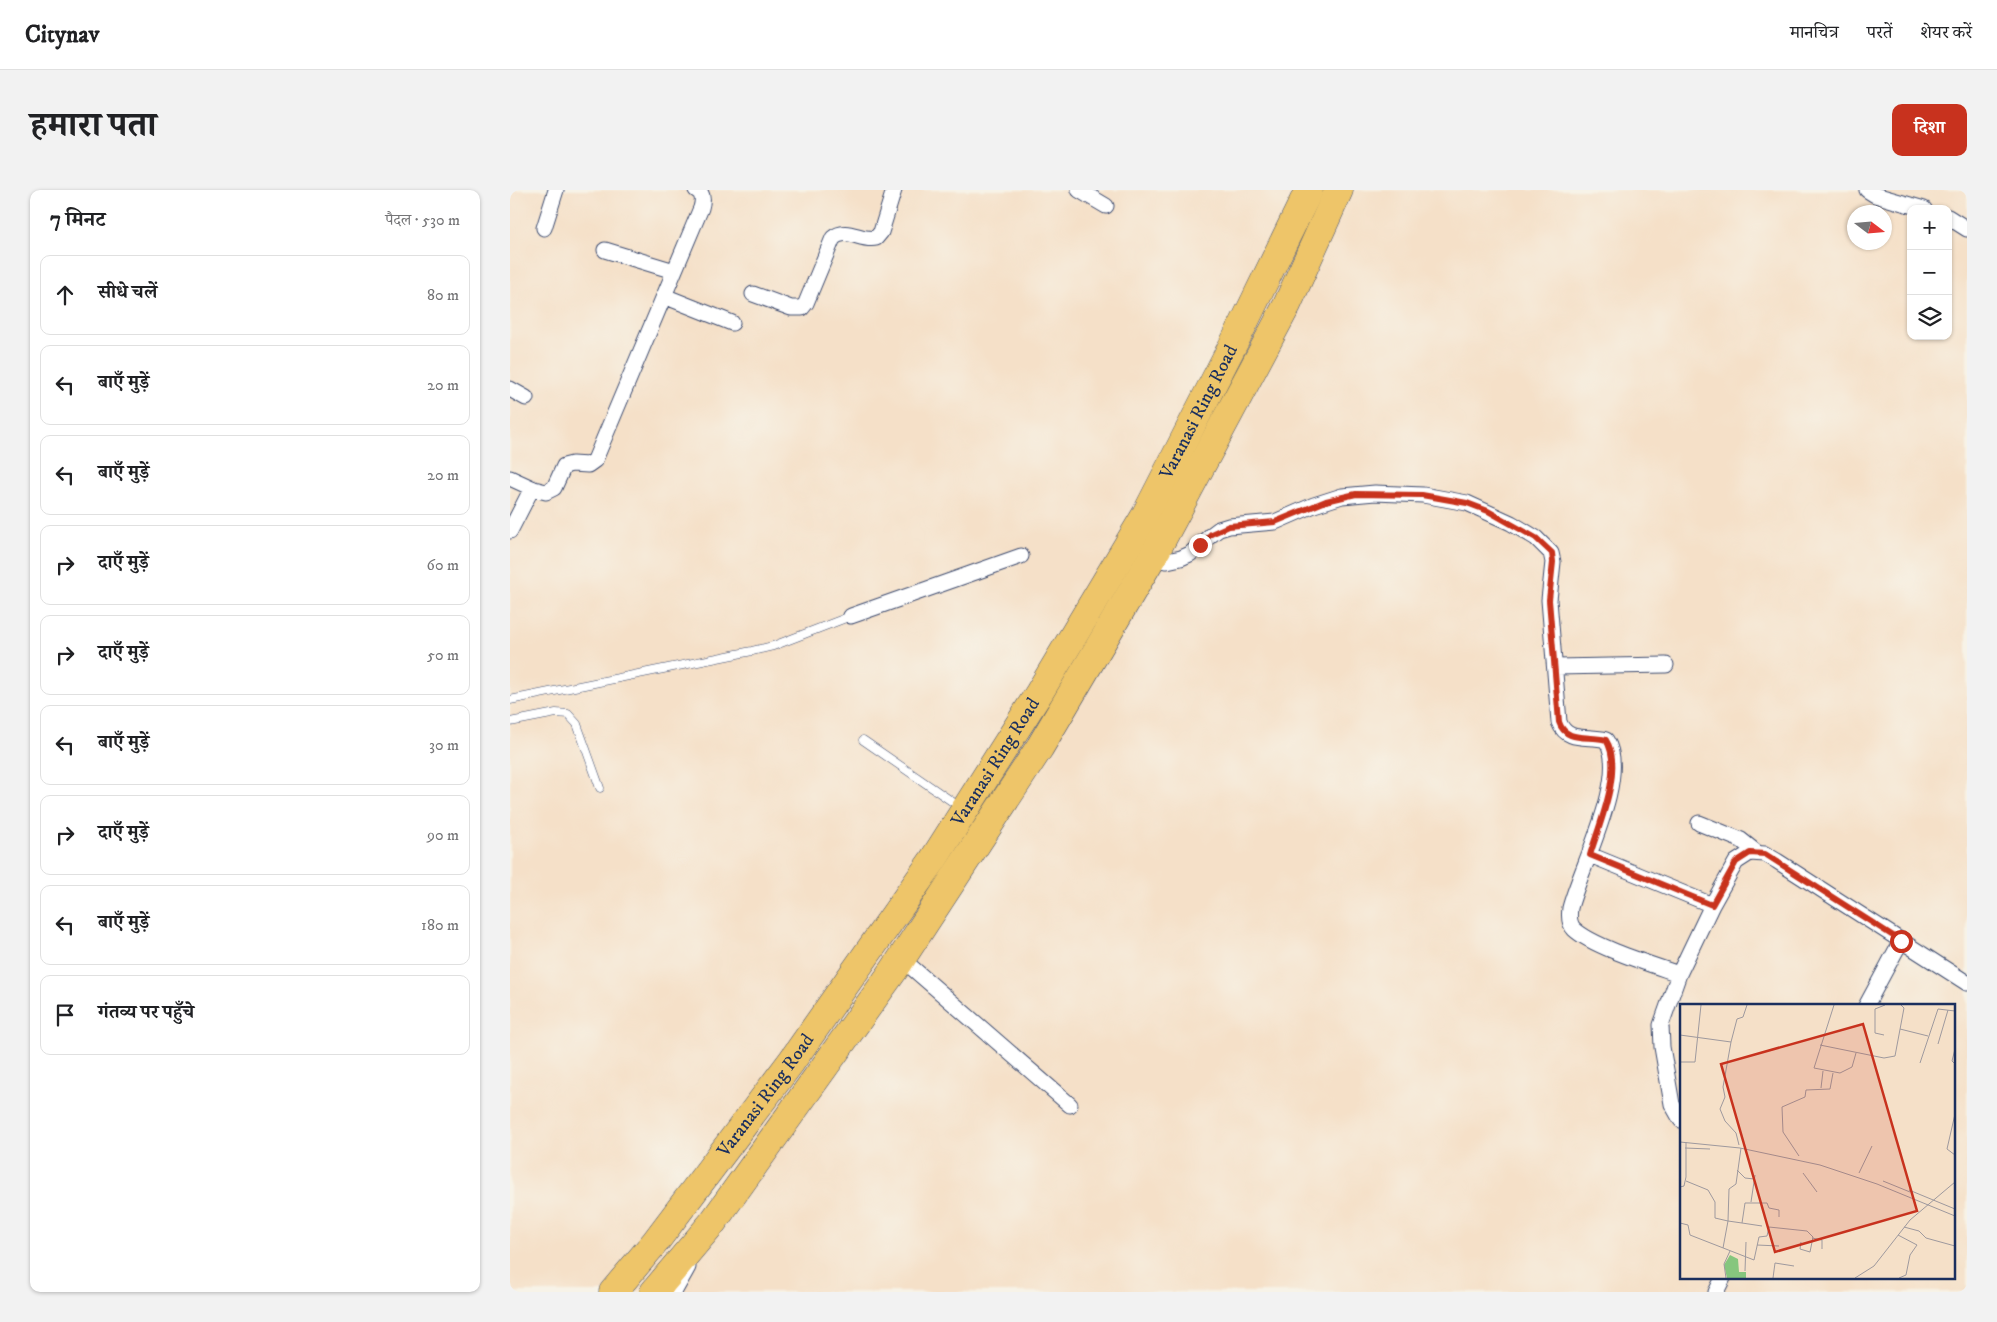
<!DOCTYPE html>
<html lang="hi">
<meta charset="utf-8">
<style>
:root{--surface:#fff;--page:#f2f2f2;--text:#202124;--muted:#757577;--line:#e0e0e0;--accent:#c8321e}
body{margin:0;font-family:"IM FELL DW Pica","Noto Serif Devanagari",serif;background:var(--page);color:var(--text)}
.controls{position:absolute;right:15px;top:15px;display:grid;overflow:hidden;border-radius:10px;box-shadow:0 1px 4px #0004}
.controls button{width:45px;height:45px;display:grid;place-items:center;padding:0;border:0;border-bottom:1px solid var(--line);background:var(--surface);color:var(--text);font:25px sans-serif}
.compass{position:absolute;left:1337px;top:15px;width:45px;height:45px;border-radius:50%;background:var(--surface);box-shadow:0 1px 4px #0004;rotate:106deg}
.stop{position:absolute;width:15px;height:15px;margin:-11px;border:4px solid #c8321e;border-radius:50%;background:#fff}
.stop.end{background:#c8321e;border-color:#fff;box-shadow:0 1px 5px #0008}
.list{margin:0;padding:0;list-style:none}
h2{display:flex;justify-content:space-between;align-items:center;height:65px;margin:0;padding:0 20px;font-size:21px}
h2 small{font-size:16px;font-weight:400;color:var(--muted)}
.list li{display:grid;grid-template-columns:32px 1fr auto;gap:15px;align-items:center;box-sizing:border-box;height:80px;margin:0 10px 10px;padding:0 10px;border:1px solid var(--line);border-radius:10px}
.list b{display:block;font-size:19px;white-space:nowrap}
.list em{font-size:16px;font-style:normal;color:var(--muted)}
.icon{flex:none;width:28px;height:28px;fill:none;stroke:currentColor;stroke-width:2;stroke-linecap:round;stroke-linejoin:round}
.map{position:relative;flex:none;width:1457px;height:1102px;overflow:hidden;border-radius:10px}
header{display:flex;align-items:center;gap:30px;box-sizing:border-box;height:70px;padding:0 25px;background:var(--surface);border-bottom:1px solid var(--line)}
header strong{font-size:24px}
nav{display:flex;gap:28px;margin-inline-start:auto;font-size:18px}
.intro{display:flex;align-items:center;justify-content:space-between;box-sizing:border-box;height:120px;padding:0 30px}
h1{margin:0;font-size:35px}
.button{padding:12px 22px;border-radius:10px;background:var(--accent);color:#fff;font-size:18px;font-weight:700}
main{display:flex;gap:30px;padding:0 30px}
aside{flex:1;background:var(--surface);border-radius:10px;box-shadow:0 1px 4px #0004}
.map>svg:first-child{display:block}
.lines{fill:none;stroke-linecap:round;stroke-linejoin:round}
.lane-casing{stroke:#3c4a6e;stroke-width:9}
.street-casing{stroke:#3c4a6e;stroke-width:17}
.highway-casing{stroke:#3c4a6e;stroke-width:29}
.lane{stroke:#fff;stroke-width:8}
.street{stroke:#fff;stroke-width:15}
.highway{stroke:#eec569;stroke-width:28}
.route{stroke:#c8321e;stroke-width:6}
.labels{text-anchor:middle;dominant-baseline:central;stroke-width:4.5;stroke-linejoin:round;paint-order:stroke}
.street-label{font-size:19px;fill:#1b2f5e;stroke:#f7f3e8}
.inset-road{fill:none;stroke:#9e999e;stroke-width:1}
.view{fill:#c8321e;fill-opacity:0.15;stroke:#c8321e;stroke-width:2.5}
.inset-edge{fill:none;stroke:#1b2f5e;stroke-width:2.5}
</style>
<header>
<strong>Citynav</strong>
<nav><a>मानचित्र</a><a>परतें</a><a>शेयर करें</a></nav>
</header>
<div class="intro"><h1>हमारा पता</h1><a class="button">दिशा</a></div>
<main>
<aside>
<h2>7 मिनट<small>पैदल · 530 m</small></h2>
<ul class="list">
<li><svg class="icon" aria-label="ahead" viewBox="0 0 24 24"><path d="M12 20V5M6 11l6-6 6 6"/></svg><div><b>सीधे चलें</b></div><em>80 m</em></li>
<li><svg class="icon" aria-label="left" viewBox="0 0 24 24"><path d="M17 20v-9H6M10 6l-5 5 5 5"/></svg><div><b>बाएँ मुड़ें</b></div><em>20 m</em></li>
<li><svg class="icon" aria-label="left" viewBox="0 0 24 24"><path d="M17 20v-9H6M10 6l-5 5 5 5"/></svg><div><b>बाएँ मुड़ें</b></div><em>20 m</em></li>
<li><svg class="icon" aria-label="right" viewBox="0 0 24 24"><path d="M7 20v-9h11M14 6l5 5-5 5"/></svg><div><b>दाएँ मुड़ें</b></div><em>60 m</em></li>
<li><svg class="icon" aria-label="right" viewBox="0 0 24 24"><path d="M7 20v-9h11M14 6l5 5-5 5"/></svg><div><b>दाएँ मुड़ें</b></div><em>50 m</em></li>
<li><svg class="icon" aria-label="left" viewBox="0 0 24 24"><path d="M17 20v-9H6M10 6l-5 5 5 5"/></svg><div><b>बाएँ मुड़ें</b></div><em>30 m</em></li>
<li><svg class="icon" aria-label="right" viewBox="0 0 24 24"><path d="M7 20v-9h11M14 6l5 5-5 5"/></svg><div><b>दाएँ मुड़ें</b></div><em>90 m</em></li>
<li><svg class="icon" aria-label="left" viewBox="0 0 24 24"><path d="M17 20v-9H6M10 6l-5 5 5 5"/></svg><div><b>बाएँ मुड़ें</b></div><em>180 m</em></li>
<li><svg class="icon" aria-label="arrive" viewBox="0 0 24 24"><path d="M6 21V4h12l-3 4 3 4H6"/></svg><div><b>गंतव्य पर पहुँचे</b></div></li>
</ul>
</aside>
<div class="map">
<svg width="1457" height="1102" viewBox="0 0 1457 1102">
<rect width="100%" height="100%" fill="#f7f3e8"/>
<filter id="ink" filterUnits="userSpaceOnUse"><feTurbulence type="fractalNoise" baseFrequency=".02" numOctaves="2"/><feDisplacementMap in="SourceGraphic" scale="10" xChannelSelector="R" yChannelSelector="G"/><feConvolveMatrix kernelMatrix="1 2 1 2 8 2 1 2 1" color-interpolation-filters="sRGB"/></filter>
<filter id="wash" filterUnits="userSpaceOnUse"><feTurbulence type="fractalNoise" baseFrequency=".0096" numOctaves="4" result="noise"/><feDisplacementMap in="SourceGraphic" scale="20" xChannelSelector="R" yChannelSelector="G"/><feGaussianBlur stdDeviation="1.12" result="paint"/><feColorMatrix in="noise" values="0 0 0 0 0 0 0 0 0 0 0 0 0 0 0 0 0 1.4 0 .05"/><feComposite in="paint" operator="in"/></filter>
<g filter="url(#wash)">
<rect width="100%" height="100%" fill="#f5e0c8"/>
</g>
<g filter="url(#ink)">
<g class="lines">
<defs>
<path id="lane" d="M 0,510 L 242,461 L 263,456 L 341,426
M 0,532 L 46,523 L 58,524 L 67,534 L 90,598
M 353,550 L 450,617"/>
<path id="street" d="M 569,0 L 596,16
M 1357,0 L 1365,5 L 1414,19
M 1438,27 L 1457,39
M 34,38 L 46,0
M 95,60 L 164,81
M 243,104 L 281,118 L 292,118 L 296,113 L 323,48 C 337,36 351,52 366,48 L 371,42 L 384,0
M 154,106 L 222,133
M 0,199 L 16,208
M 0,288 L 24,299 L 36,302 L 44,298 L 54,276 L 62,274 L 78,275 L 85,270 L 191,18 C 193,11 194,3 186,0
M 0,341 L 22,298
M 642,369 L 657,371 L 671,368 L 680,364 L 701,345 L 709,339 L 719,336 L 765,332 L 804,315 L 832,306 L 865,303 L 913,305 L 957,313 L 1001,333 L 1026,348 L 1041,363 L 1043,372 L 1039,410 L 1049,532 C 1057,553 1078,545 1096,550 C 1120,586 1070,678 1060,718 C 1059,725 1059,734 1064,739 C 1083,757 1143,775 1169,784
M 341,426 L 511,366
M 1046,477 L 1156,475
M 1189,633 L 1231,650 L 1246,662
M 1080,665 L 1202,715
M 392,769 L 560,915
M 1356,816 L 1391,751
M 1171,930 L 1162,914 L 1152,857 L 1151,835 L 1169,784 L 1202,715 L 1226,672 L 1240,663 L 1255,664 L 1267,671 L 1457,793
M 164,1102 L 178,1077
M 1206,1102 L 1213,1088"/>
<g id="highway">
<path id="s1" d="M 103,1102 L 146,1051 L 281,872 L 423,670 L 529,503 L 635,326 L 733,135 L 799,0"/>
<path d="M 144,1102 L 203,1032 L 384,780 L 530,557 L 647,359 L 777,115 L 829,0"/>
</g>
</defs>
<use href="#lane" class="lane-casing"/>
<use href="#street" class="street-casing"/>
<use href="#highway" class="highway-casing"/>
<use href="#lane" class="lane"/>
<use href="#street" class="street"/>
<use href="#highway" class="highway"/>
</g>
</g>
<g class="lines" filter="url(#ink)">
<path class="route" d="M 690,355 L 701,344 L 719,336 L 765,332 L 816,311 L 846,304 L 912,305 L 957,313 L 978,321 L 1026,348 L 1042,363 L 1043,372 L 1039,410 L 1049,532 C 1056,553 1078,545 1096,550 C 1114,578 1089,635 1080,665 L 1202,715 L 1226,672 L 1240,663 L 1255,664 L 1391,751"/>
</g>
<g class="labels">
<g class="street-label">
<text stroke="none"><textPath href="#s1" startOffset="1059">Varanasi Ring Road</textPath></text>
<text stroke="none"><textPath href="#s1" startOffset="654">Varanasi Ring Road</textPath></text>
<text stroke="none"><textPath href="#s1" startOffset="249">Varanasi Ring Road</textPath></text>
</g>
</g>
<g transform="translate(1170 814)">
<rect width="275" height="275" fill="#f5e0c8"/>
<path d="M 50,251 L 58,255 L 59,268 L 66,268 L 66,274 L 47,274 L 44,261 Z" fill="#86c67e"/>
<path class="inset-road" d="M 154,1 L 134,64 L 160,69 L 172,63 L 176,49M 220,25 L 248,32M 0,31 L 51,38M 204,31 L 195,29 L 195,5 L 205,1M 258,40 L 268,6M 140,41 L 204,54 L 215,52 L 224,4 L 221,1M 275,45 L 272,57 L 275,60M 0,58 L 15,58 L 21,1M 240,59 L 258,5 L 275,7M 141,84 L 143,67M 275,110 L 267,145 L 275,151M 0,138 L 60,144 L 140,161 L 197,180 L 275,212M 59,141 L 56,129 L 45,117 L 40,105 L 45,93 L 43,83 L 51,38 L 57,15 L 63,13 L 67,1M 5,144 L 30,145M 119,152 L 103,128 L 102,103 L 125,93 L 126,86 L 150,85 L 153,69M 57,166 L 65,174 L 74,175M 123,169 L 137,188M 179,169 L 192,142M 6,177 L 28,186 L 35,198 L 35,214 L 48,217 L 49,185 L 56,180 L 61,144M 203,177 L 230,188M 0,183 L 4,182 L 6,173 L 6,138M 229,186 L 275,205M 71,198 L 75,171M 0,219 L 8,221 L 10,231 L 74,256 L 79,233 L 87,232 L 89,223 L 127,227 L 133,233 L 130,248 L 120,245 L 121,238M 62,219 L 82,222M 224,223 L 239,227 L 246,234 L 275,242M 218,231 L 237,241 L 230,251 L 226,271 L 219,274M 132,234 L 142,236 L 142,245M 0,241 L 0,257M 77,241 L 99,242M 43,244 L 48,217 L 62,219 L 65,199 L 87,199 L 89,204 L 99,206 L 99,213M 65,267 L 66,238M 46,274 L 44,260 L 50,247M 93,274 L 95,259 L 114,262M 175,274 L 194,262 L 230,216 L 275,178"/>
<path class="view" d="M 183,20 L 237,207 L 95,248 L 41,60 Z"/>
<rect width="275" height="275" class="inset-edge"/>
</g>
</svg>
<div class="controls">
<button>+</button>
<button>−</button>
<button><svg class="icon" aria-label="layers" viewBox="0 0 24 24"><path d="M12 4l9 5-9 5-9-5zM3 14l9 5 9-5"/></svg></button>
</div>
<svg class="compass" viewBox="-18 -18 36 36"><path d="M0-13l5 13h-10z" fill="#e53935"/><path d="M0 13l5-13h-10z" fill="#757577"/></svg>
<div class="stop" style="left:1391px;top:751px"></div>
<div class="stop end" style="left:690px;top:355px"></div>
</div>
</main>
